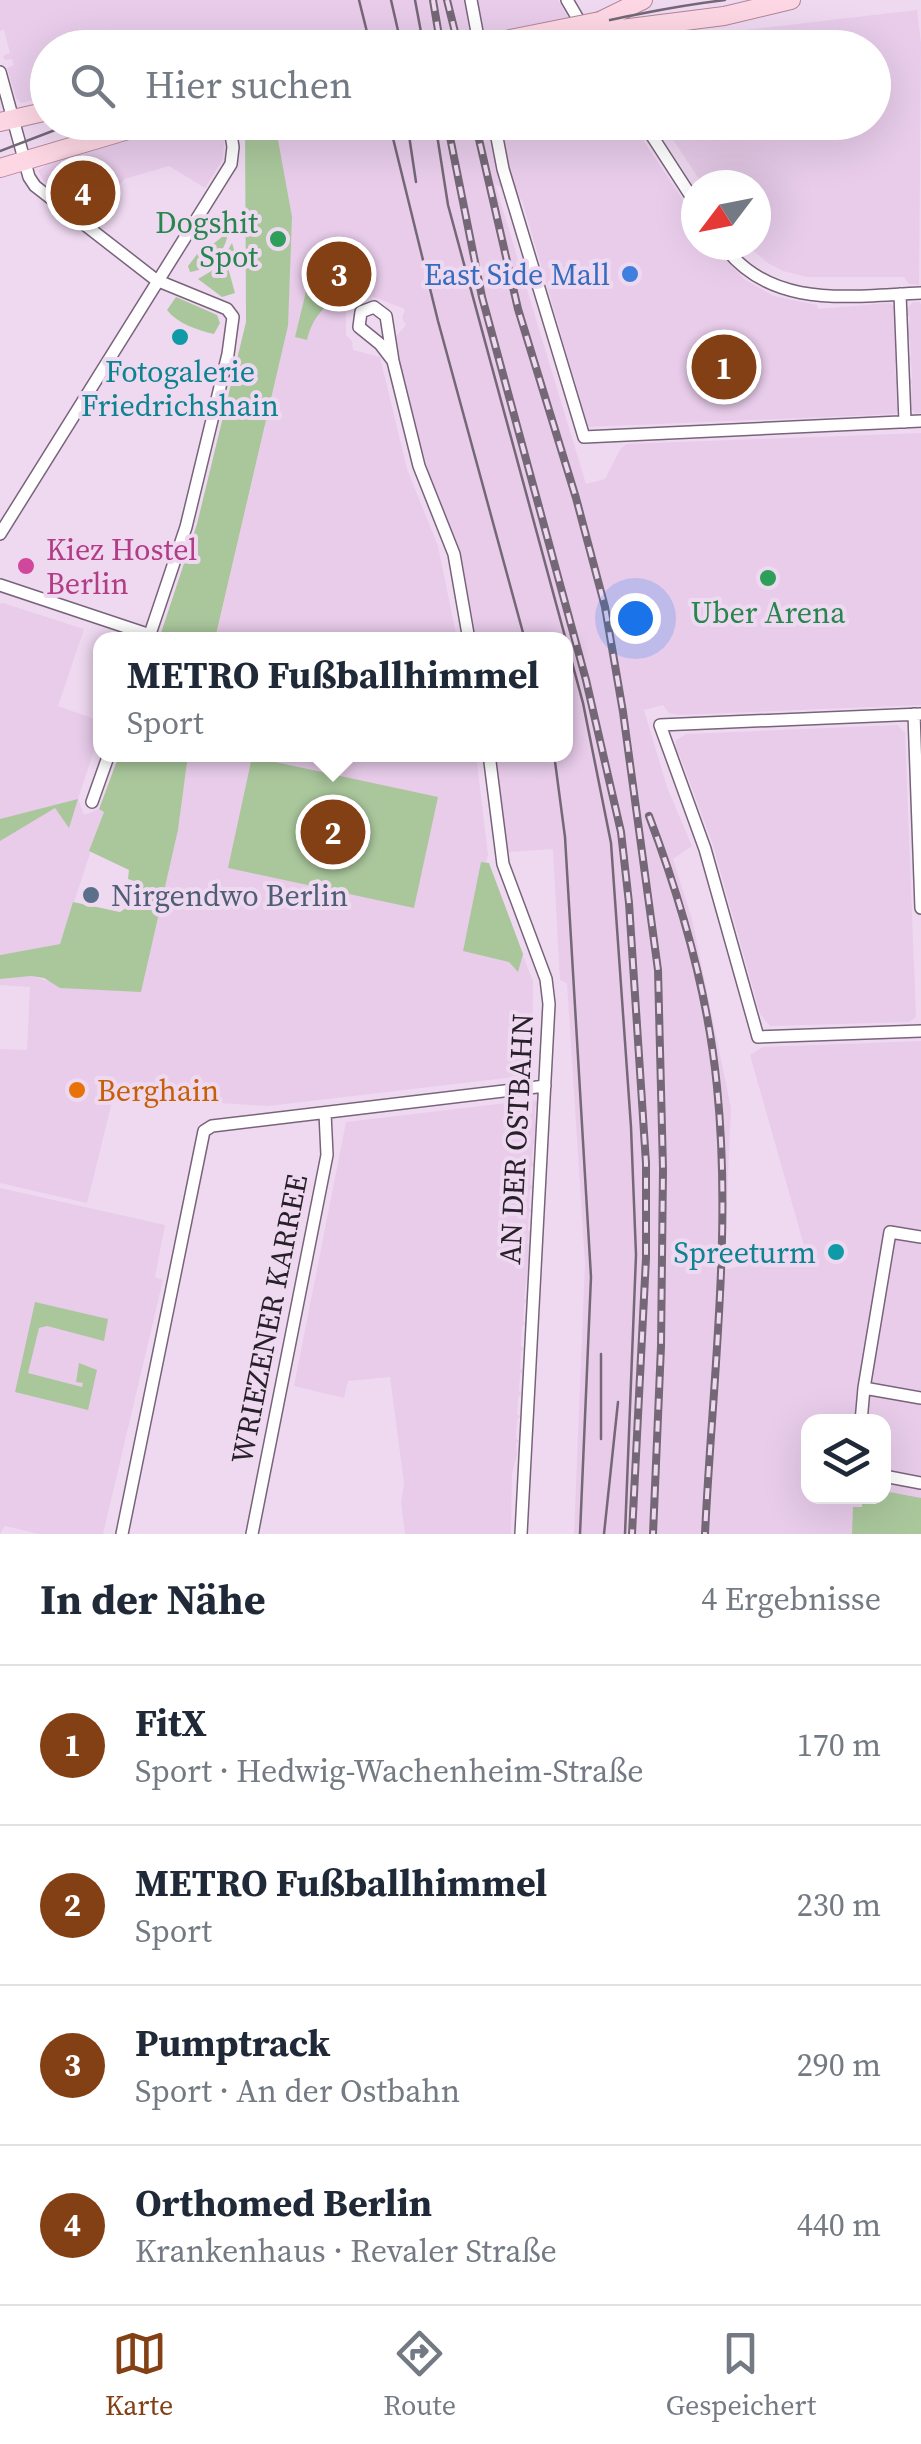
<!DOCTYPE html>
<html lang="de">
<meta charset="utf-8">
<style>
:root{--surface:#fff;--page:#f2f2f3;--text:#1f2937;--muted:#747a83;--line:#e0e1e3;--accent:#844015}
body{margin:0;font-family:"Source Serif 4",serif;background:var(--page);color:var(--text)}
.controls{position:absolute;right:30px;bottom:30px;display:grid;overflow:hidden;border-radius:20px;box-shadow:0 10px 40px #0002}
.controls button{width:90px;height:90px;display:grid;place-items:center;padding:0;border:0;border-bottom:2px solid var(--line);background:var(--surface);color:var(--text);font:50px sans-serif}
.compass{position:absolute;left:681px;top:170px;width:90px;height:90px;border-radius:50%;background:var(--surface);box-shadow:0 10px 40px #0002;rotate:238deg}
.you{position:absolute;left:635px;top:618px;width:35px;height:35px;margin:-25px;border:8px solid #fff;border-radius:50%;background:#1a73e8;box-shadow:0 0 0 15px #1a73e833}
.badge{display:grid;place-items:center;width:65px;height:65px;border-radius:50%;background:var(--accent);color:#fff;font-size:32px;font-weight:700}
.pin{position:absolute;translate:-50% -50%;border:5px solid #fff;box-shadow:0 2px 10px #0006}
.popup{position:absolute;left:93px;top:632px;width:480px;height:130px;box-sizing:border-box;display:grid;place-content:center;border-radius:20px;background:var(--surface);filter:drop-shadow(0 2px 8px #0005);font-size:32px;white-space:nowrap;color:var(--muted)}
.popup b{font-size:38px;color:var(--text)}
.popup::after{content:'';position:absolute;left:50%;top:100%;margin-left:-20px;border:20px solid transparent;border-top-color:var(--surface)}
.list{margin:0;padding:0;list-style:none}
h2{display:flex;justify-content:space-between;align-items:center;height:130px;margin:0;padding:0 40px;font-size:42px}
h2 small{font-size:32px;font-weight:400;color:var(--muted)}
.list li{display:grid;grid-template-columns:65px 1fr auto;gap:30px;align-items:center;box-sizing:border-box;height:160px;padding:0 40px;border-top:2px solid var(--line)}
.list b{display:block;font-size:38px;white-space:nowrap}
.list p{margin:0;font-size:32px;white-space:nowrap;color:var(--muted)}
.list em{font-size:32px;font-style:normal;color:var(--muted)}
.icon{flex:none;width:55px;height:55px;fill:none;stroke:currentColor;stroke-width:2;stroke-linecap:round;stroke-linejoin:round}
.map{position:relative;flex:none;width:921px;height:1534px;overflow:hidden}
.search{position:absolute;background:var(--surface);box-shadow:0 10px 40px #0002;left:30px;right:30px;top:30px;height:110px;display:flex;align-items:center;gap:25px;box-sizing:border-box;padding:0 35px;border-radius:55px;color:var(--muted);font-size:38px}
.sheet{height:770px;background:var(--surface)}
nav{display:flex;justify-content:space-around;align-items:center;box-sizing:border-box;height:140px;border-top:2px solid var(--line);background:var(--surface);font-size:28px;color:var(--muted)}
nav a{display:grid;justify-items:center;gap:5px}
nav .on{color:var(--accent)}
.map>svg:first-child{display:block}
.built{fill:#e8ccea;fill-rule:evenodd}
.green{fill:#aac79c}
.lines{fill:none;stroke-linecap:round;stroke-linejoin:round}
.minor-casing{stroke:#78647a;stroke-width:14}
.primary-casing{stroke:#b28597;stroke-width:20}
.minor{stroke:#fff;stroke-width:11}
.primary{stroke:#fdd7e4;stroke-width:18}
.tram{stroke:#746776;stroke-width:2.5}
.rail-casing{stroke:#746776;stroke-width:8}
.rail{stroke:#efd9f1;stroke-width:4;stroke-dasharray:11;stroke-linecap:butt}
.primary-bridge-casing{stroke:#b28597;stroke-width:20;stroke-linecap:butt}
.primary-bridge{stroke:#fdd7e4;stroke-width:18}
.leisure-dot{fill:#2e9e5b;stroke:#efd9f1;stroke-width:4}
.shop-dot{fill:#3f7fe0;stroke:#efd9f1;stroke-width:4}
.culture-dot{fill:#0f9aa8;stroke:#efd9f1;stroke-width:4}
.hotel-dot{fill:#d1479c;stroke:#efd9f1;stroke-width:4}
.service-dot{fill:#5c6f8a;stroke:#efd9f1;stroke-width:4}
.food-dot{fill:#e8710a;stroke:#efd9f1;stroke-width:4}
.labels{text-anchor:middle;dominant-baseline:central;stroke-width:8;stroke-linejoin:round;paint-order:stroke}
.leisure-label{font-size:30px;fill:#27864d;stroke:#efd9f1;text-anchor:end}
.shop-label{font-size:30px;fill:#366cbe;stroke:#efd9f1;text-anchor:end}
.culture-label{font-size:30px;fill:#0d838f;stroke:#efd9f1}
.hotel-label{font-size:30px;fill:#b23c85;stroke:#efd9f1;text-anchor:start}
.service-label{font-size:30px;fill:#4e5e75;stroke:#efd9f1;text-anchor:start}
.food-label{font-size:30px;fill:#c56008;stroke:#efd9f1;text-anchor:start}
.street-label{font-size:30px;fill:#282029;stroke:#efd9f1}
</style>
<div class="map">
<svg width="921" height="1534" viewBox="0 0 921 1534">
<rect width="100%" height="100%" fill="#efd9f1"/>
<path class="built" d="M 0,0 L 558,0 L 586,47 L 48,48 L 47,97 L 21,103 L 16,98 L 7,68 L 14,65 L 12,59 L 5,60 L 3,56 L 10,53 L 4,30 L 0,31 Z
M 917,10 L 921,44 L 919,285 L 909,284 L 904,277 L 807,277 L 783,271 L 768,263 L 746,245 L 756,245 L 756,185 L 703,185 L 662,123 L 874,122 L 874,48 L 616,48 L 614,45 Z
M 188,123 L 213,123 L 224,140 L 223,159 L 205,188 L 169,166 L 152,171 L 124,179 L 95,219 L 43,180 L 38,171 L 46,165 L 44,162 L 166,125 L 168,128 Z
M 275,123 L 632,123 L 696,220 L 696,245 L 712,245 L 745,280 L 774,296 L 817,305 L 818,309 L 889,303 L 895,306 L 894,334 L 898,339 L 895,339 L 895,356 L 899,361 L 895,362 L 896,379 L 900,384 L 896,384 L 897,401 L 900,402 L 901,407 L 895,414 L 588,427 L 522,200 L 495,184 L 586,484 L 605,479 L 621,448 L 627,444 L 921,433 L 921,705 L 679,715 L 669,713 L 663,705 L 644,710 L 667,787 L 692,846 L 673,859 L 692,919 L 731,1108 L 724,1270 L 805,1249 L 750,1055 L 763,1047 L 921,1041 L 921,1534 L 574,1534 L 585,1263 L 567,983 L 560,980 L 553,849 L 508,852 L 496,755 L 566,754 L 566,640 L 476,639 L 461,554 L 429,474 L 403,379 L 396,336 L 406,325 L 402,318 L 405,309 L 374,297 L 362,296 L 346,307 L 346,335 L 352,341 L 353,350 L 380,357 L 407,469 L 438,546 L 457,639 L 215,640 L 288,326 L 287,190 ZM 808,1422 L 884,1422 L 884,1496 L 808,1496 Z
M 913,302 L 920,302 L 921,305 L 921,413 L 915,413 L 910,407 L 912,384 L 909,383 L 912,378 L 911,361 L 908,361 L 911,355 L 910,339 L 907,338 L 910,316 L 906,316 L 906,310 Z
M 3,603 L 84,629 L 58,706 L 100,721 L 100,733 L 78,799 L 84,815 L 99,809 L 104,811 L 60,944 L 0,955 L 0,604 Z
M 898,725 L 905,733 L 916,1017 L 909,1022 L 770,1026 L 760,1014 L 713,845 L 680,756 L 675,754 L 676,740 L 686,734 Z
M 188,755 L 476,755 L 488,855 L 486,862 L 533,981 L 532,1075 L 268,1106 L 220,1103 L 116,1086 L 87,1203 L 0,1183 L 0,1049 L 27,1050 L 30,987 L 0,985 L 0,979 L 31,976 L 55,983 L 141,991 L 178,830 Z
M 531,1100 L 537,1101 L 538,1105 L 535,1107 L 536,1143 L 533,1144 L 532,1161 L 535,1166 L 531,1167 L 530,1184 L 534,1189 L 530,1189 L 529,1207 L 532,1212 L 529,1212 L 528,1230 L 531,1231 L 527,1243 L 531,1244 L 524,1299 L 527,1300 L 524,1304 L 523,1322 L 526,1323 L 522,1327 L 521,1346 L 525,1350 L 521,1351 L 520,1369 L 523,1370 L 520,1374 L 519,1392 L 522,1393 L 518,1397 L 517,1415 L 521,1416 L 517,1420 L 516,1438 L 519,1442 L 516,1443 L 517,1455 L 512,1473 L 511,1534 L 405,1534 L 401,1502 L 404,1483 L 390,1377 L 348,1381 L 344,1398 L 294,1386 L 346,1122 Z
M 0,1188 L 165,1225 L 155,1277 L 163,1280 L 103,1534 L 39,1534 L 5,1526 L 0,1534 Z"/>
<path class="green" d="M 245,123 L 275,123 L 292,217 L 288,326 L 215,639 L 159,639 L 197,524 L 246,322 Z
M 228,232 C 226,252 209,270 190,272 L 188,266 L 202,248 L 207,249 Z
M 325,242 L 343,243 L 357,288 C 331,300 314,311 307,340 L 295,337 L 316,250 L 323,251 Z
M 232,243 L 236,256 L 227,264 L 235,293 L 222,297 L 198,279 L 218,267 Z
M 176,297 L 217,315 L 220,323 L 214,334 C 197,330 178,324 167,310 Z
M 119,755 L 188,755 L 178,830 L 141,992 L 60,988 L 44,978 L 31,976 L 0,979 L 0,955 L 60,944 L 73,902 L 120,912 L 129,906 L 134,881 L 128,879 L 129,870 L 89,851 L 104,812 L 99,809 Z
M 252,757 L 438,797 L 414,908 L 228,868 Z
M 78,799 L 69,828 L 55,808 L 0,841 L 0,819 Z
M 481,862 L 489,863 L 523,954 L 518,972 L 509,962 L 463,951 Z
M 35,1302 L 108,1319 L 104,1341 L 47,1326 L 39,1328 L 28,1373 L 82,1387 L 83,1383 L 76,1382 L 79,1363 L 97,1370 L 88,1410 L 15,1392 Z
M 884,1491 L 921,1498 L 921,1534 L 852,1534 L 853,1507 L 862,1507 L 862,1497 L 884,1496 Z"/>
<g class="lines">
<defs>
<path id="minor" d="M 471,0 L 480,48
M 567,0 L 595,48
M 0,72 L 29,177 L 35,186 L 156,280 L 227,309 L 233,317 L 228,354 L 186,527 L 148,640
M 494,122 L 503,169 L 584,437 L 921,421
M 643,122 L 696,204
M 723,245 C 771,310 849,296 921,293
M 900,294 L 905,422
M 374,307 L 386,316 L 393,361 L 380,344 L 359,327 L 361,312 Z
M 393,361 L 419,466 L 454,554 L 469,640
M 0,534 L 231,164 L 233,147 L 229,122
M 0,585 L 150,635
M 914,714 L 921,908
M 921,714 L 660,725 L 705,849 L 758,1037 L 921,1031
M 489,754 L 503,864 L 546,979 L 549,1004 L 521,1534
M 92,802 L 109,754
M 921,1237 L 890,1232 L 864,1388 L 921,1398
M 861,1422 L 864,1388
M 884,1476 L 921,1483
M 122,1534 L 204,1131 L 212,1126 L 545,1086
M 252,1534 L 327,1155 L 325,1113"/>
<path id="primary" d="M 600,21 L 643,0
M 606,31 L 724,16 L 791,0
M 0,122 L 48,111
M 0,168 L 155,122"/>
</defs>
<use href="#minor" class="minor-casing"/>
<use href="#primary" class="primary-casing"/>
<use href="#minor" class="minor"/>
<use href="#primary" class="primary"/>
<path class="tram" d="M 359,0 L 371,48
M 391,0 L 402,48
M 415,0 L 424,48
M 478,48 C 560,32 642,10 725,0
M 389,122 L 438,321 L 525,640
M 407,122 L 416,182
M 435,122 L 448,205 L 583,703 L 611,843 L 631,1127 L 636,1255 L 625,1534
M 0,151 L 76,122
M 554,754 L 565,837 L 591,1277 L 580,1534
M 601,1354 L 601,1439
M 604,1534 L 618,1402"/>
<defs>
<path id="rail" d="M 433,0 L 441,48
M 447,0 L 459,48
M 447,122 L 482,297 L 586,680 L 621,832 L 629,903 L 646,1163 L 646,1258 L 632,1534
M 475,122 L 518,309 L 576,498 L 605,607 L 623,712 L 658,970 L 663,1169 L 661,1346 L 653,1534
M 649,816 C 682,903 708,993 717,1087 C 732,1235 712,1386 705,1534"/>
</defs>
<use href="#rail" class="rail-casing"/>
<use href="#rail" class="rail"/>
<defs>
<path id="primary-bridge" d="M 466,48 L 600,21"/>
</defs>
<use href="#primary-bridge" class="primary-bridge-casing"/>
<use href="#primary-bridge" class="primary-bridge"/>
</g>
<g class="leisure-dot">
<circle cx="278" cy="239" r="10"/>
<circle cx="768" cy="578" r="10"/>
</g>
<circle class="shop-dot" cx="630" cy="274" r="10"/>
<g class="culture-dot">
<circle cx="180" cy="337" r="10"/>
<circle cx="836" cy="1252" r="10"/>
</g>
<circle class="hotel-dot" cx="26" cy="566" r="10"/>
<circle class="service-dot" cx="91" cy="895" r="10"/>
<circle class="food-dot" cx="77" cy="1090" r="10"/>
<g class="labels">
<g class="leisure-label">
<text x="258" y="222">Dogshit<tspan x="258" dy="34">Spot</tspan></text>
<text x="768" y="612" text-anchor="middle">Uber Arena</text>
</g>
<g class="shop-label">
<text x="610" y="274">East Side Mall</text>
</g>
<g class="culture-label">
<text x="180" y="371">Fotogalerie<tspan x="180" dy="34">Friedrichshain</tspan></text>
<text x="816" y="1252" text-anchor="end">Spreeturm</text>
</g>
<g class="hotel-label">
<text x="46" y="549">Kiez Hostel<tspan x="46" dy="34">Berlin</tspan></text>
</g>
<g class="service-label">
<text x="111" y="895">Nirgendwo Berlin</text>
</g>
<g class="food-label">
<text x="97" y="1090">Berghain</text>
</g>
<g class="street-label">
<text transform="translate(516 1139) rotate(-87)">AN DER OSTBAHN</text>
<text transform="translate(269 1319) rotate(-79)">WRIEZENER KARREE</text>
</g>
</g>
</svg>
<div class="controls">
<button><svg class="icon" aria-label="layers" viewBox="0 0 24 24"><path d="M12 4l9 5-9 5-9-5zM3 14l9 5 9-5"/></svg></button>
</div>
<svg class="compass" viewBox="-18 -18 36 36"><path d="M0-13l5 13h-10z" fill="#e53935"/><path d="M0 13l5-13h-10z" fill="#747a83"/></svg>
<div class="you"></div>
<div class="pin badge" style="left:724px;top:367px">1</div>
<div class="pin badge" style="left:333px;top:832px">2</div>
<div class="popup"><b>METRO Fußballhimmel</b>Sport</div>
<div class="pin badge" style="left:339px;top:274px">3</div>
<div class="pin badge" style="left:83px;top:193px">4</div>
<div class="search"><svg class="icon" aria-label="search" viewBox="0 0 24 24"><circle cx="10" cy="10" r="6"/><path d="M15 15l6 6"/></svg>Hier suchen</div>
</div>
<section class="sheet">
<h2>In der Nähe<small>4 Ergebnisse</small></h2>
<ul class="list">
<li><span class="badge">1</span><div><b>FitX</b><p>Sport · Hedwig-Wachenheim-Straße</p></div><em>170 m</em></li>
<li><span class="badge">2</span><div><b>METRO Fußballhimmel</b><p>Sport</p></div><em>230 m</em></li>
<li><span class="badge">3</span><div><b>Pumptrack</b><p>Sport · An der Ostbahn</p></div><em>290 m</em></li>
<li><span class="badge">4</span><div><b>Orthomed Berlin</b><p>Krankenhaus · Revaler Straße</p></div><em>440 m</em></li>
</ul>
</section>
<nav>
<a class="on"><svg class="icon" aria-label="map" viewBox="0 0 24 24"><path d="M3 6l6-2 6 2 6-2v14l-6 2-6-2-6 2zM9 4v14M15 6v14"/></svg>Karte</a>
<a><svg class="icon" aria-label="directions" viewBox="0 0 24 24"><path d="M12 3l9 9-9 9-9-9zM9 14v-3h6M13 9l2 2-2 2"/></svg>Route</a>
<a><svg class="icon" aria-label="saved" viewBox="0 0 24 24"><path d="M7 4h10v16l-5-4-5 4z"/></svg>Gespeichert</a>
</nav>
